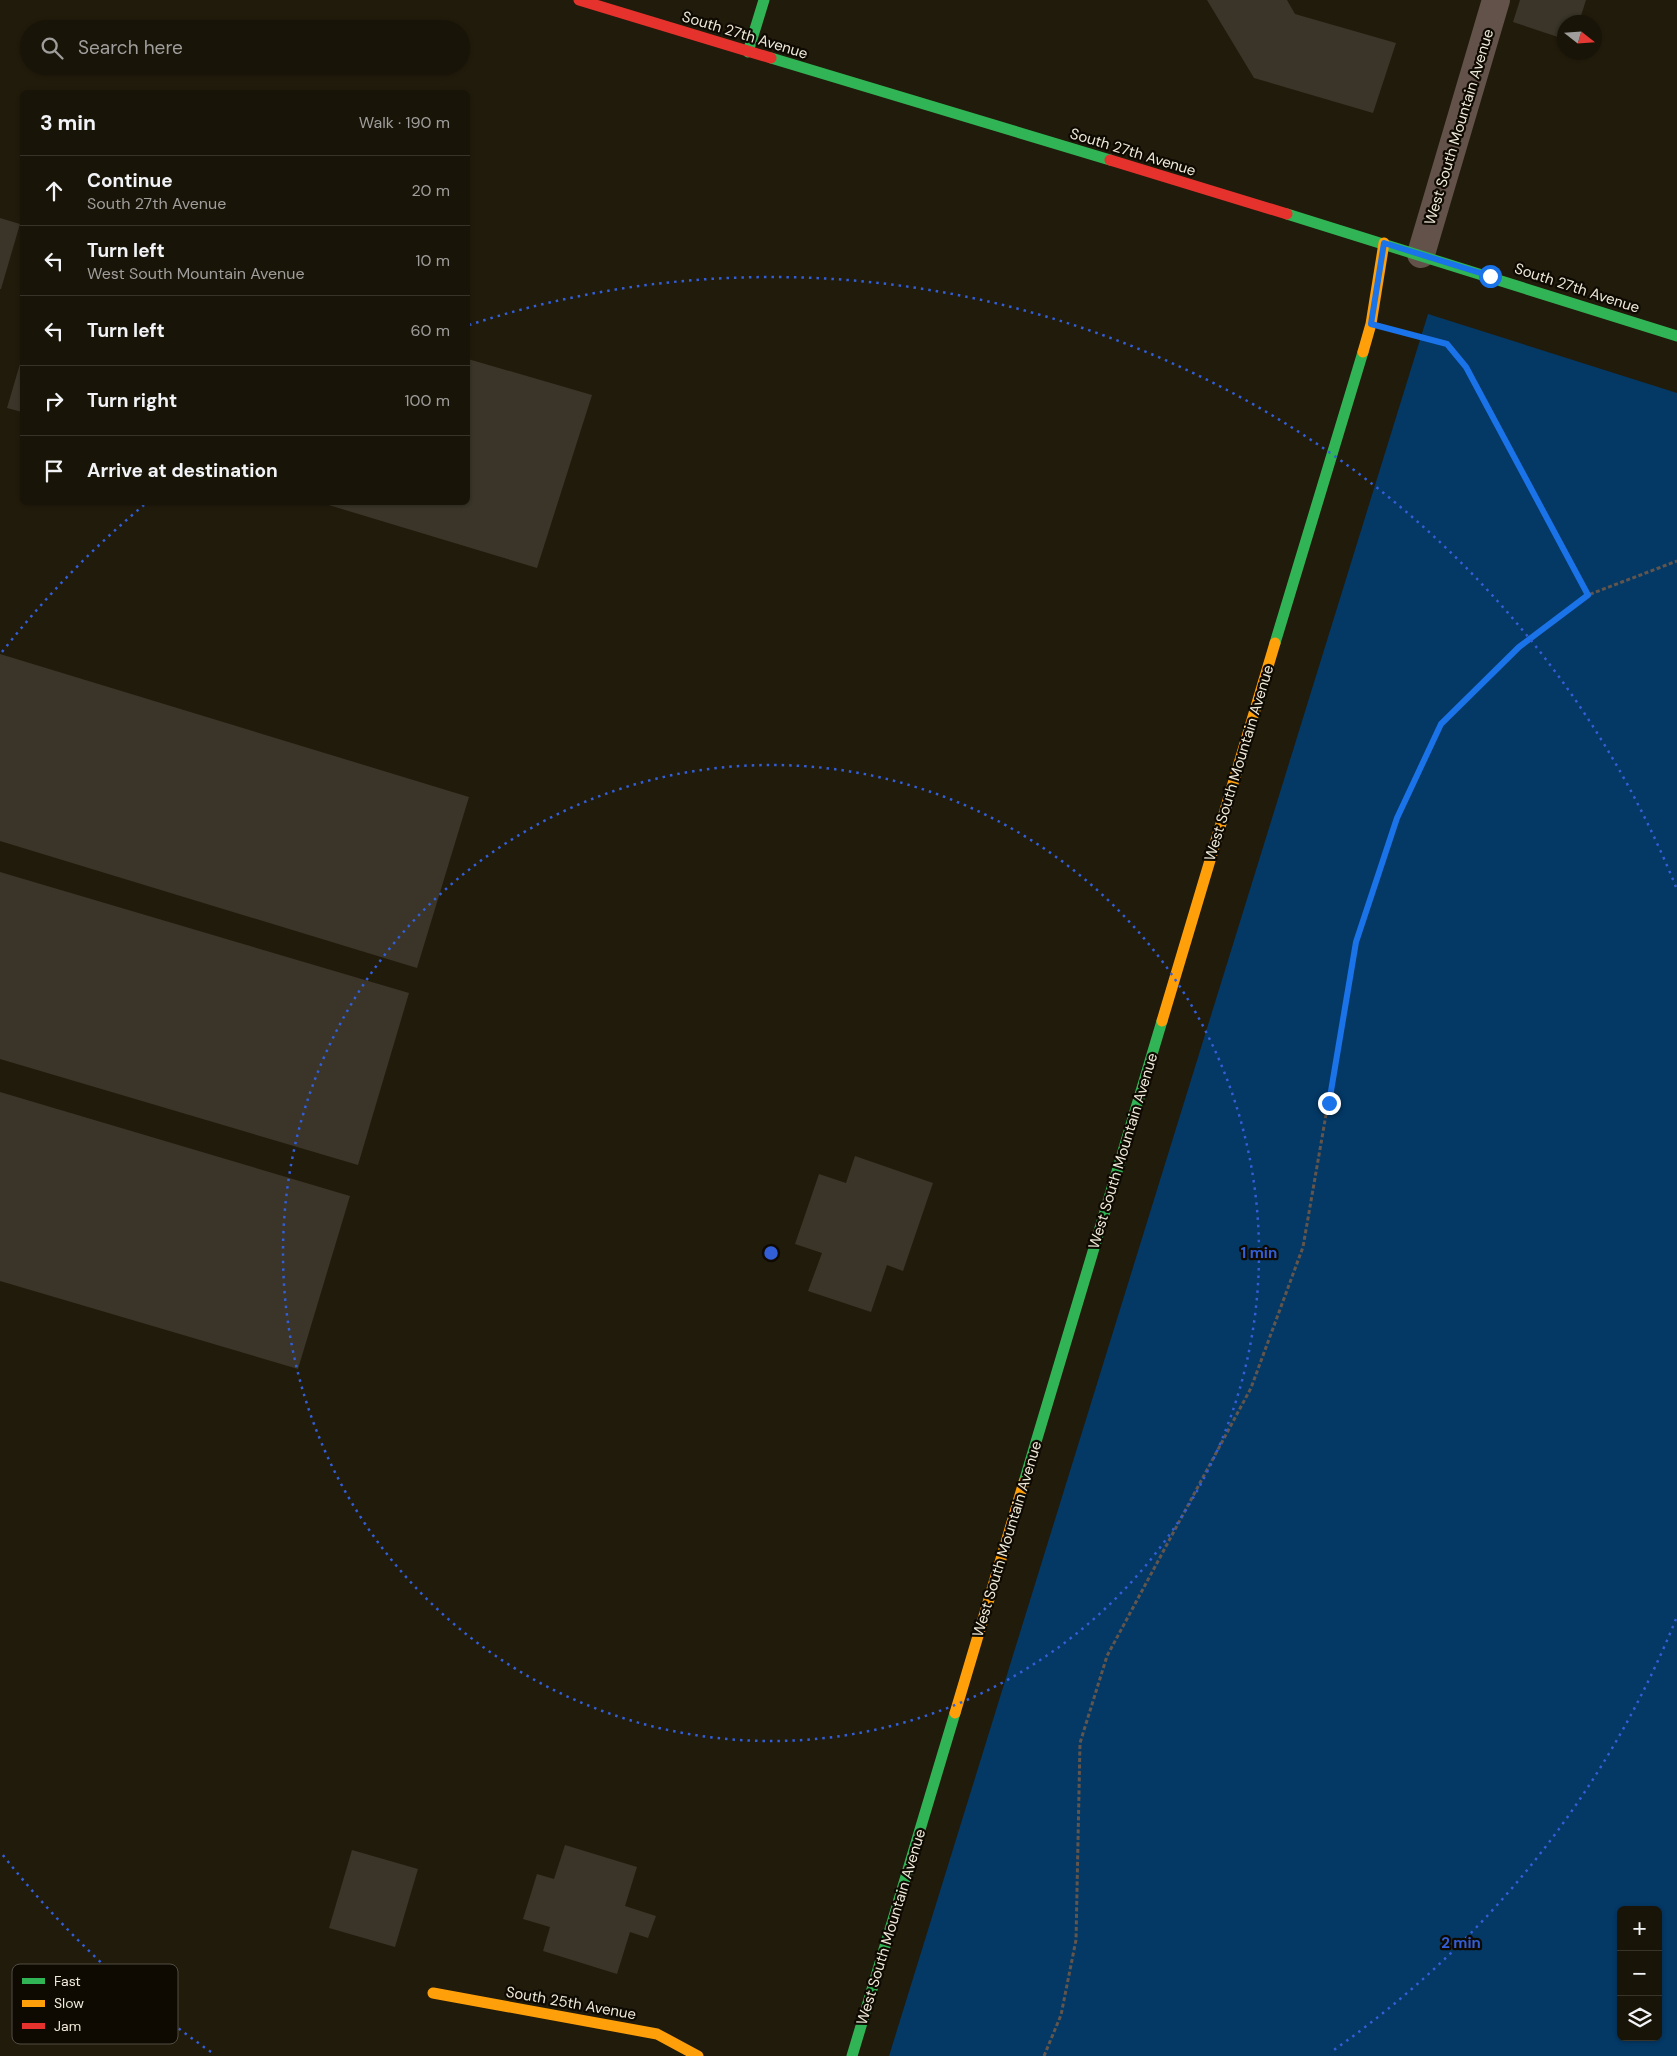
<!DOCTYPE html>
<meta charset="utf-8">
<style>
:root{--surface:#191408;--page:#262116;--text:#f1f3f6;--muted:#9f9e9c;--line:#373329}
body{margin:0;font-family:"DM Sans",sans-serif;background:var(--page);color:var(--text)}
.controls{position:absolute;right:15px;bottom:15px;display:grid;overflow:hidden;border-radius:8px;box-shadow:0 1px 4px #0004}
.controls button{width:45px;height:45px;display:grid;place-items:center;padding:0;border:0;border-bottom:1px solid var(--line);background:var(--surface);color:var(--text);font:25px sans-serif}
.compass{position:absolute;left:1557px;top:15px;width:45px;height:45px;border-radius:50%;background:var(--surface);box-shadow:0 1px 4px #0004;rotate:107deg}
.stop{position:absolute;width:15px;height:15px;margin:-11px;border:4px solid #1a73e8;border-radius:50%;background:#fff}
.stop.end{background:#1a73e8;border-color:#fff;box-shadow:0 1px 5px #0008}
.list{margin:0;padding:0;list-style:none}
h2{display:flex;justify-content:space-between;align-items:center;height:65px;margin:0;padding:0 20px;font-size:21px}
h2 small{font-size:16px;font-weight:400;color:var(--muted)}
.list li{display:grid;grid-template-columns:32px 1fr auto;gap:15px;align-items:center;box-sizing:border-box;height:70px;padding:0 20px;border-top:1px solid var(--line)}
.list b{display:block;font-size:19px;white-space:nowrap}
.list p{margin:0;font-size:16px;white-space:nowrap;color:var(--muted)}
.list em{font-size:16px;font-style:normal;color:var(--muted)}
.icon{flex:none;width:28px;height:28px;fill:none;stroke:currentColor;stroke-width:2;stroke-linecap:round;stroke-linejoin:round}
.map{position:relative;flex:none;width:1677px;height:2056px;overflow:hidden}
.search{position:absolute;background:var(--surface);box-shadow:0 1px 4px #0004;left:20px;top:20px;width:450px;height:55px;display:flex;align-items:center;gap:12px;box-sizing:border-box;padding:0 18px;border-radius:28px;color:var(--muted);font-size:19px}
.panel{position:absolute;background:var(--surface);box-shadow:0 1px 4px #0004;left:20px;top:90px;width:450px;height:415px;border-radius:8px}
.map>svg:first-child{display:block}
.water{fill:#043865;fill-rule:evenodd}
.building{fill:#3a3528}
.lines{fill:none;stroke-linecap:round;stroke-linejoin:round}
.path{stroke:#62564c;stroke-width:3;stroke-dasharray:4 2.5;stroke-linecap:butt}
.street{stroke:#625249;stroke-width:28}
.fast{stroke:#30b455;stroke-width:11}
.slow{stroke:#ff9f0a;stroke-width:11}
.jam{stroke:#e5322d;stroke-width:11}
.route{stroke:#1a73e8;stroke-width:6}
.ring{fill:none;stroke:#325ed8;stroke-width:2.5;stroke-dasharray:2.5 5}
.labels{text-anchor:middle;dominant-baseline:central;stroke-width:4.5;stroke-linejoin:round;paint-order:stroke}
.street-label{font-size:15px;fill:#efe9d9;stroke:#0e0a02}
.key{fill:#0e0a02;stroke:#524d42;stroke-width:1}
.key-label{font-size:14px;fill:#efe9d9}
.centre{fill:#325ed8;stroke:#0e0a02;stroke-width:2.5}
.ring-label{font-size:15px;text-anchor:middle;font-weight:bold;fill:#325ed8;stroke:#0e0a02;stroke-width:4.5;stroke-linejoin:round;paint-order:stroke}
</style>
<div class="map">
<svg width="1677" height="2056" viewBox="0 0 1677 2056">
<rect width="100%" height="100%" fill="#211b0b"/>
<path class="water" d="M 1428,314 L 1677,393 L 1677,2056 L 889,2056 ZM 1621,1910 L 1658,1910 L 1658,2037 L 1621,2037 Z"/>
<path class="building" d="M 1207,0 L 1287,0 L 1295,14 L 1396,43 L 1373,113 L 1254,78 Z
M 1520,0 L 1586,0 L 1579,22 L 1564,22 L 1564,39 L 1513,22 Z
M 0,218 L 20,224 L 1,289 L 0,289 Z
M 22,357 L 22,412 L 7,408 Z
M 468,359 L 592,395 L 537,568 L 322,503 L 468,502 Z
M 0,654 L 469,797 L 417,968 L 0,841 Z
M 0,872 L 409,993 L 358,1165 L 0,1059 Z
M 0,1092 L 350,1196 L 298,1369 L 0,1281 Z
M 855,1156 L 933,1183 L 903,1271 L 887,1265 L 871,1312 L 808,1291 L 822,1253 L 795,1244 L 819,1174 L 846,1183 Z
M 565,1845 L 637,1867 L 625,1906 L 656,1916 L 648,1938 L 630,1932 L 617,1974 L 543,1951 L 550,1927 L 523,1919 L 537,1874 L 554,1879 Z
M 352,1850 L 418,1869 L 395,1947 L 329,1928 Z"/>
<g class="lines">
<path class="path" d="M 1404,333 L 1447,344 L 1466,367 L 1588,595
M 1044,2056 L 1061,2015 L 1076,1940 L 1080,1743 L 1107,1656 L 1251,1388 L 1303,1247 L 1356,942 L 1397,818 L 1441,724 L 1519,647 L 1588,595 L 1677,561"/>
<path class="street" d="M 1421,254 L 1496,0"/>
<path class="fast" d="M 748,52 L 764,0
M 771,58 L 1110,160
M 1287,214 L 1677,336
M 1275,643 L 1363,352
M 1024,1482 L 1162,1021
M 852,2056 L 955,1713"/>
<path class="slow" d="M 1363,352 L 1371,324 L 1384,243
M 1162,1021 L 1275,643
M 955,1713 L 1024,1482
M 433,1993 L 657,2034 L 698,2056"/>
<path class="jam" d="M 579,0 L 771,58
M 1110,160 L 1287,214"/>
</g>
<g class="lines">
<path class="route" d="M 1329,1103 L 1356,942 L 1397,818 L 1441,724 L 1519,647 L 1588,595 L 1466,367 L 1447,344 L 1371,324 L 1384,243 L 1490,276"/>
</g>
<g class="ring">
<circle cx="771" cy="1253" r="488"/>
<path d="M1676 1619A976 976 0 0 1 1331 2052M211 2052A976 976 0 0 1 2 1854M2 652A976 976 0 0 1 144 505M469 325A976 976 0 0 1 1676 887"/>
</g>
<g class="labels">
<g class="street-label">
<text transform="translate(745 35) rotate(17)">South 27th Avenue</text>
<text transform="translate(1459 127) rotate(-73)">West South Mountain Avenue</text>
<text transform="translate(1133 152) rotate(17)">South 27th Avenue</text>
<text transform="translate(1577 288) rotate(18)">South 27th Avenue</text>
<text transform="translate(1239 763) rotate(-73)">West South Mountain Avenue</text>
<text transform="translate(1123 1151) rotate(-73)">West South Mountain Avenue</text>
<text transform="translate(1007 1539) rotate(-73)">West South Mountain Avenue</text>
<text transform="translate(891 1927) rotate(-73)">West South Mountain Avenue</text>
<text transform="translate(571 2003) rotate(10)">South 25th Avenue</text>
</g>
</g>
<rect x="12" y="1964" width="166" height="80" rx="8" class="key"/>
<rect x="22" y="1978" width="23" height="6" fill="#30b455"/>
<rect x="22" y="2000" width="23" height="7" fill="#ff9f0a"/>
<rect x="22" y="2023" width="23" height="6" fill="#e5322d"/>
<g class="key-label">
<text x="54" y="1986">Fast</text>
<text x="54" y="2008">Slow</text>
<text x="54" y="2031">Jam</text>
</g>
<circle cx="771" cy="1253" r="8" class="centre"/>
<g class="ring-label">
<text x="1259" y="1258">1 min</text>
<text x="1461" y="1948">2 min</text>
</g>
</svg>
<div class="controls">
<button>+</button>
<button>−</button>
<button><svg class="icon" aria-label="layers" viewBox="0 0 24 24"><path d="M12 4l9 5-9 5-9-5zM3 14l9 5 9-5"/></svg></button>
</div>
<svg class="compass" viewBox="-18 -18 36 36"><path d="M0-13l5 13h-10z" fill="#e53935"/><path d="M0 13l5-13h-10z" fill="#9f9e9c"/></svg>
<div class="stop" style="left:1490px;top:276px"></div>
<div class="stop end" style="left:1329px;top:1103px"></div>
<div class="search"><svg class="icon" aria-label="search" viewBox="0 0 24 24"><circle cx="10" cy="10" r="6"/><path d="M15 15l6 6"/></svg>Search here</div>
<section class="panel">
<h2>3 min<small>Walk · 190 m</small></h2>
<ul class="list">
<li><svg class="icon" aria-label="ahead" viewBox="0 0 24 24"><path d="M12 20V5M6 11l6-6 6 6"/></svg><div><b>Continue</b><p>South 27th Avenue</p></div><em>20 m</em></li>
<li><svg class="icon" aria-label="left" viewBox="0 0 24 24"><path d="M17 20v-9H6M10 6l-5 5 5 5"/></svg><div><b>Turn left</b><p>West South Mountain Avenue</p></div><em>10 m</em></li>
<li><svg class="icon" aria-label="left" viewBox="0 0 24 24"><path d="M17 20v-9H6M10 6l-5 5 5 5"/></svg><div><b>Turn left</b></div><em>60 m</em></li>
<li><svg class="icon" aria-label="right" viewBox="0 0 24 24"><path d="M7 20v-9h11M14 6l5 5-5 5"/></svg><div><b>Turn right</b></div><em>100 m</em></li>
<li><svg class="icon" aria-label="arrive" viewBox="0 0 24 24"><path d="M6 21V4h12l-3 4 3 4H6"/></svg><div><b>Arrive at destination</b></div></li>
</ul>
</section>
</div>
